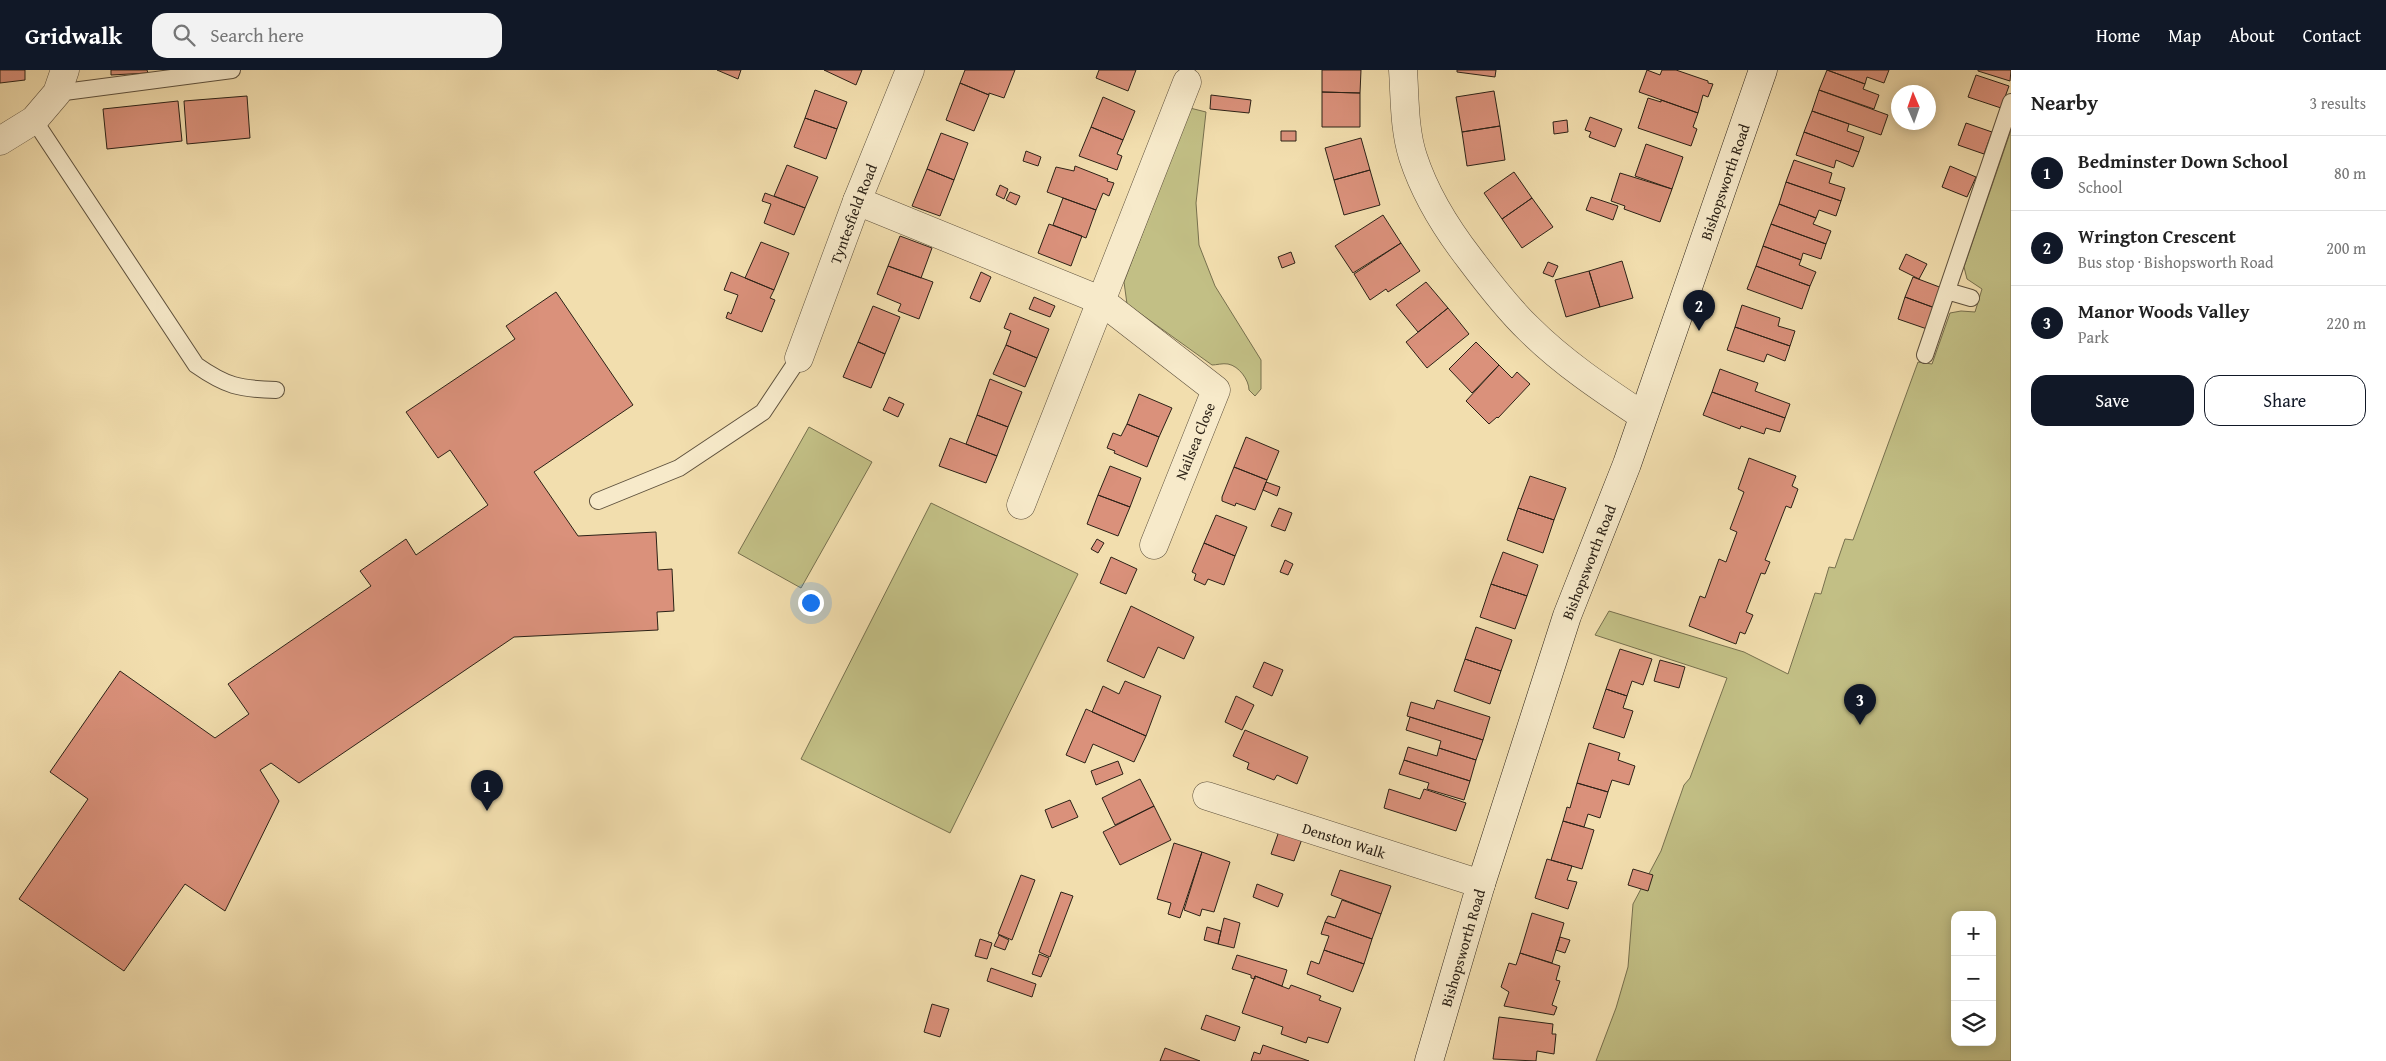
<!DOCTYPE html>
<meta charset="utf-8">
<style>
:root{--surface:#fff;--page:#f2f2f2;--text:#222;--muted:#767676;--line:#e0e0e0;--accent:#111827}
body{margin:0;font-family:"Gentium Book Plus",serif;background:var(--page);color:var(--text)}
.controls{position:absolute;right:15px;bottom:15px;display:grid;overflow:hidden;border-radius:10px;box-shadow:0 2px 12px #0003}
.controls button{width:45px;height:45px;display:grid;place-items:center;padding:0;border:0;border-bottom:1px solid var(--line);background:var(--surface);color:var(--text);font:25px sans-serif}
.compass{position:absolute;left:1891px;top:15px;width:45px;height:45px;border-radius:50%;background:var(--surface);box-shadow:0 2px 12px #0003;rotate:358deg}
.you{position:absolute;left:810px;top:532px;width:18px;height:18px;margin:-12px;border:4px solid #fff;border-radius:50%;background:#1a73e8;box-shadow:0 0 0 8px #1a73e833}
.badge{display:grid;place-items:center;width:32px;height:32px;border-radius:50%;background:var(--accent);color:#fff;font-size:16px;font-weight:700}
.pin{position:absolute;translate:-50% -41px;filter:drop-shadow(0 1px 2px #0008)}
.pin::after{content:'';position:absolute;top:26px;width:18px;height:15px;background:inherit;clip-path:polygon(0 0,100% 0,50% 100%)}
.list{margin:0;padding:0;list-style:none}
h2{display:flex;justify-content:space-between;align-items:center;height:65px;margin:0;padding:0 20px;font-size:21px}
h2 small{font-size:16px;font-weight:400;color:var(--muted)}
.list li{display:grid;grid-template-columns:32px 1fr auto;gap:15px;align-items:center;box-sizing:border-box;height:75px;padding:0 20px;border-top:1px solid var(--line)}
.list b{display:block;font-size:19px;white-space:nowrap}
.list p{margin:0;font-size:16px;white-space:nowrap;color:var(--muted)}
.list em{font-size:16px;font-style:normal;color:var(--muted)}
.actions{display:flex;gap:10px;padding:15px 20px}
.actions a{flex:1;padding:11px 0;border:1px solid var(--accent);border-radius:15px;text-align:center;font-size:18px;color:var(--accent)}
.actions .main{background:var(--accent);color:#fff}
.icon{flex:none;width:28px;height:28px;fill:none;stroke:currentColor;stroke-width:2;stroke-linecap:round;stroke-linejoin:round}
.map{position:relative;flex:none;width:2011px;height:991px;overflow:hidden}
header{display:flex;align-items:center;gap:30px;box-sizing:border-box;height:70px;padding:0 25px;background:var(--accent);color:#fff}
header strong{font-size:24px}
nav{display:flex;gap:28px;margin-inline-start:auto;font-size:18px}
.search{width:350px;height:45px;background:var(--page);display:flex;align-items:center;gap:12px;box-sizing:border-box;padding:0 18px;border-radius:15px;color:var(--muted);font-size:19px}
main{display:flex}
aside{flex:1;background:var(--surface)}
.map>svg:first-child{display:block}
.green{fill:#c2bf85;stroke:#77704e;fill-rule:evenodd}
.building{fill:#da917b;stroke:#2c2217}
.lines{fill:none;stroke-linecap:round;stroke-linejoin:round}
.lane-casing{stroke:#5e513d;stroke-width:18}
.street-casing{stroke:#5e513d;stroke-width:29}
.secondary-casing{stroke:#2c2217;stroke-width:29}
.lane{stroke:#f7eaca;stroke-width:16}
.street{stroke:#f7eaca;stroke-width:28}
.secondary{stroke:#f7eaca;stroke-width:28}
.labels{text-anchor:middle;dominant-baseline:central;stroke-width:5;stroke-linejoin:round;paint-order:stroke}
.street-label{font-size:15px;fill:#2c2217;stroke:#f7eaca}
</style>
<header>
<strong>Gridwalk</strong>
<div class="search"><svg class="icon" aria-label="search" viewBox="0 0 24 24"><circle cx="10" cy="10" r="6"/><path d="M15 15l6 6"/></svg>Search here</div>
<nav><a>Home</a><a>Map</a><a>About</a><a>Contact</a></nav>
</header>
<main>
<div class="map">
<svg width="2011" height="991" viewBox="0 0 2011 991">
<rect width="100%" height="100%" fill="#f2deae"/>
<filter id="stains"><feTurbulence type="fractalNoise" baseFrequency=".004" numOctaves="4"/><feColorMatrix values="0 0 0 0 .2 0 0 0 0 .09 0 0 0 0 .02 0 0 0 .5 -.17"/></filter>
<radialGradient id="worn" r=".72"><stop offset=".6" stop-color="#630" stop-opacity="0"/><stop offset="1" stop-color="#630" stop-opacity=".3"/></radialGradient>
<path class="green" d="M 1190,38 L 1206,42 L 1196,133 L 1199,175 L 1215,216 L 1261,290 L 1261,319 L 1255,326 L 1249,320 C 1249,310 1239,296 1228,294 C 1223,293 1216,295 1212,295 L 1127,234 L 1124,212 Z
M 2011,60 L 2011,991 L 1596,991 L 1616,938 L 1628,897 L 1633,834 L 1661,781 L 1684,715 L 1690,708 L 1727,608 L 1595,565 L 1609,541 L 1744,582 L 1788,604 L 1815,523 L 1821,524 L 1829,497 L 1835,498 L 1845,469 L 1853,470 L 1918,292 L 1932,294 L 1950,243 L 1961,241 L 1975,242 L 1982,219 L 1967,209 L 1964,197 ZM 1955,845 L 1992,845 L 1992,972 L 1955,972 Z
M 809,357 L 872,392 L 801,518 L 738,483 Z
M 931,433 L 1078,504 L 950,763 L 801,689 Z"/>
<path class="building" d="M 0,0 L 25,0 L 25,10 L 0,13 Z
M 111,0 L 147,0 L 148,3 L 111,5 Z
M 717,0 L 741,0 L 738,9 Z
M 824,0 L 862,0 L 856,15 Z
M 965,0 L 1015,0 L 1004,28 L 989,23 L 989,25 L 960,13 Z
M 1099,0 L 1136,0 L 1128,21 L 1096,8 Z
M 1322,0 L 1361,0 L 1360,23 L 1322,22 Z
M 1457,0 L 1496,0 L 1495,7 L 1457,2 Z
M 1647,0 L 1660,5 L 1662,0 L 1676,0 L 1708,11 L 1708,13 L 1713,14 L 1708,27 L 1703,25 L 1698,43 L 1639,22 Z
M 1827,0 L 1865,14 L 1863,19 L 1879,25 L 1874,39 L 1819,20 Z
M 1827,0 L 1889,0 L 1884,13 L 1867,7 L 1865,14 Z
M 2011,0 L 2010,11 L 1978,1 L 1978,0 Z
M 1976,5 L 2009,16 L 2001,38 L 1968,27 Z
M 960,13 L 989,25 L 974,61 L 946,50 Z
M 815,20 L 847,32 L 837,59 L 805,48 Z
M 1819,20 L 1888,45 L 1881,65 L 1812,41 Z
M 1494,21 L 1500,56 L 1462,62 L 1456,27 Z
M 1322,22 L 1360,23 L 1360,57 L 1322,57 Z
M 1211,25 L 1251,30 L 1249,43 L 1210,39 Z
M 247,26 L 250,68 L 187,74 L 184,31 Z
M 1103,27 L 1135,41 L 1123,70 L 1091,57 Z
M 1648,28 L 1661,32 L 1661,30 L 1698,43 L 1693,57 L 1697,59 L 1691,76 L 1638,58 Z
M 178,31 L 182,71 L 107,79 L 103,39 Z
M 1812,41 L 1849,54 L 1847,61 L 1864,67 L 1859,82 L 1804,62 Z
M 1590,47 L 1622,59 L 1615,77 L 1589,67 L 1591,62 L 1585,60 Z
M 805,48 L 837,59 L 826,89 L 794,77 Z
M 1567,50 L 1568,62 L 1554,64 L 1553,52 Z
M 1966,53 L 1992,62 L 1984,84 L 1958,75 Z
M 1500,56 L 1505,90 L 1467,96 L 1462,62 Z
M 1091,57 L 1123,70 L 1117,84 L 1122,86 L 1117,100 L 1079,86 Z
M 1281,61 L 1296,61 L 1296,71 L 1281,71 Z
M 1804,62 L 1859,82 L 1853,97 L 1836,90 L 1834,98 L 1796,85 Z
M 941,63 L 968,73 L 954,110 L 927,99 Z
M 1361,68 L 1370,100 L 1334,110 L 1325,78 Z
M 1646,74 L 1683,87 L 1672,119 L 1635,106 Z
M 1026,81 L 1041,87 L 1038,96 L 1023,91 Z
M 1794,90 L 1832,103 L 1829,113 L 1845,118 L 1841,131 L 1786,112 Z
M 787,95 L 818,107 L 805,138 L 774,126 Z
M 1075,96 L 1108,109 L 1107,111 L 1114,113 L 1109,126 L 1103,123 L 1096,140 L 1047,122 L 1056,97 L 1074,101 Z
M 1950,96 L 1976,107 L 1967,127 L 1942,117 Z
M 927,99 L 954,110 L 940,146 L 912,136 Z
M 1370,100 L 1380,135 L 1344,145 L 1334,110 Z
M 1514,102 L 1532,128 L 1502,149 L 1484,123 Z
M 1620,103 L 1672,119 L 1660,152 L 1624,139 L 1625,136 L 1611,131 Z
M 1786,112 L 1841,131 L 1836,146 L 1819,140 L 1816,148 L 1779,134 Z
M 1000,115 L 1008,119 L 1004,129 L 996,125 Z
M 1010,122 L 1020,126 L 1016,135 L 1006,130 Z
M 765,123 L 805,138 L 794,165 L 764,153 L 771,134 L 762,131 Z
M 1591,127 L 1618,136 L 1613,150 L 1586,140 Z
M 1063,128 L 1096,140 L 1086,168 L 1053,155 Z
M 1532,128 L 1553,157 L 1522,178 L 1502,149 Z
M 1779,134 L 1816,148 L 1813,154 L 1831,161 L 1826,174 L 1771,154 Z
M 1383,145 L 1401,173 L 1353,203 L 1335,176 Z
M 1049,154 L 1082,166 L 1071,196 L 1038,183 Z
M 1771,154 L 1826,174 L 1821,189 L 1803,183 L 1801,190 L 1763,176 Z
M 900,166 L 932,178 L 921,208 L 888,196 Z
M 761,172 L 789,183 L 774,220 L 745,208 Z
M 1401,173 L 1420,201 L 1388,222 L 1386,219 L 1370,230 L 1354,204 Z
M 1763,176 L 1801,190 L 1799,195 L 1816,202 L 1810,216 L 1756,196 Z
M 1291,182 L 1295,193 L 1282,198 L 1278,187 Z
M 1906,184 L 1927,194 L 1919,209 L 1899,199 Z
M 1622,191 L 1633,228 L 1600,237 L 1589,201 Z
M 1548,192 L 1558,196 L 1553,207 L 1543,203 Z
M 888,196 L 933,212 L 919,249 L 898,241 L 901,234 L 877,224 Z
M 1756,196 L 1810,216 L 1802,239 L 1747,219 Z
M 1589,201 L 1600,237 L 1566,247 L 1555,210 Z
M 731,202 L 774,220 L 770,228 L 775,230 L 762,262 L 726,248 L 728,242 L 731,244 L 738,225 L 724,220 Z
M 981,202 L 991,207 L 980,232 L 970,228 Z
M 1913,207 L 1942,218 L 1935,238 L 1905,227 Z
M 1426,212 L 1448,238 L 1418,262 L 1396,235 Z
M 556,222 L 633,335 L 534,402 L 578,466 L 656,462 L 658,500 L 672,499 L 674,541 L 657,542 L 658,560 L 514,567 L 299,713 L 271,693 L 260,700 L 279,731 L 225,841 L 185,814 L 124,901 L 19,829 L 88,729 L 50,702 L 120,601 L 215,668 L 249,644 L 228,614 L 371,516 L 360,501 L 406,469 L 416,485 L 488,435 L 450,380 L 438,388 L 406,342 L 515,269 L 506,256 Z
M 1034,227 L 1055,236 L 1050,247 L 1029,239 Z
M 1905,227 L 1935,238 L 1927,259 L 1898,249 Z
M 1742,235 L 1780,248 L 1778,256 L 1795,261 L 1790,276 L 1735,257 Z
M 873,236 L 900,247 L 885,284 L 858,272 Z
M 1448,238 L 1469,264 L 1427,298 L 1406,272 Z
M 1010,243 L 1049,259 L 1037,288 L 1006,275 L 1011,261 L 1004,258 Z
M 1735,257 L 1790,276 L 1785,291 L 1767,284 L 1764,292 L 1727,280 Z
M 858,272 L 885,284 L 871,318 L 843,307 Z
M 1476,272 L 1499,295 L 1472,323 L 1449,299 Z
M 1006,275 L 1037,288 L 1025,317 L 993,304 Z
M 1499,295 L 1512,308 L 1517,302 L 1530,314 L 1498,348 L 1497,347 L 1489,354 L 1466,331 Z
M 1720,299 L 1758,313 L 1755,321 L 1790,334 L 1785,348 L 1712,322 Z
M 990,309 L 1022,322 L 1008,357 L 977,345 Z
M 1712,322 L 1785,348 L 1780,362 L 1766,358 L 1764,364 L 1741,356 L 1740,359 L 1703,345 Z
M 1139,324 L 1172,338 L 1159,367 L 1127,354 Z
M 889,327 L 904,334 L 898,347 L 883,340 Z
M 977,345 L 1008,357 L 997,386 L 966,374 Z
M 1127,354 L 1159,367 L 1147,397 L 1114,383 L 1115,381 L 1107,378 L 1113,363 L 1121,366 Z
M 1246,367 L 1279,381 L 1267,410 L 1234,397 Z
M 950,368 L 997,386 L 986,413 L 939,396 Z
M 1749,388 L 1796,406 L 1792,416 L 1798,419 L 1791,438 L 1786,436 L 1765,490 L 1770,492 L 1765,504 L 1761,503 L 1746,542 L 1753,545 L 1745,564 L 1740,562 L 1736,574 L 1689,556 L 1700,526 L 1705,528 L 1719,489 L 1726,492 L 1737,462 L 1730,459 L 1744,422 L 1738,419 Z
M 1110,396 L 1141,408 L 1130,437 L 1098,425 Z
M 1234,397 L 1267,410 L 1255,440 L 1236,433 L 1235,436 L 1222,431 L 1222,427 Z
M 1530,406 L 1566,418 L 1554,450 L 1518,438 Z
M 1266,412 L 1280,417 L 1277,426 L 1263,420 Z
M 1098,425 L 1130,437 L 1118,466 L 1087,454 Z
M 1279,438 L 1292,443 L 1285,461 L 1271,456 Z
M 1518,438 L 1554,450 L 1543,483 L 1507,470 Z
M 1216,445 L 1247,457 L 1235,486 L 1204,473 Z
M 1097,469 L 1104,473 L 1098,483 L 1091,479 Z
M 1204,473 L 1235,486 L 1224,515 L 1208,509 L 1205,515 L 1194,510 L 1196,504 L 1192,502 Z
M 1503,482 L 1538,495 L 1527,526 L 1491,514 Z
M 1111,487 L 1137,499 L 1126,524 L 1100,513 Z
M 1285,490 L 1293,494 L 1288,505 L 1280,502 Z
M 1491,514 L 1527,526 L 1515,559 L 1480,547 Z
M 1131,536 L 1194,567 L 1184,589 L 1158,577 L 1144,608 L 1107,591 Z
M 1476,557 L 1512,570 L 1501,601 L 1465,589 Z
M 1620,579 L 1652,589 L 1643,615 L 1632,611 L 1627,626 L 1606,619 Z
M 1465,589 L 1501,601 L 1490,634 L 1454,621 Z
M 1660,590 L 1685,597 L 1679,618 L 1654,611 Z
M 1264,592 L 1283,600 L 1272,626 L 1253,617 Z
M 1125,611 L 1161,626 L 1146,666 L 1092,642 L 1103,616 L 1119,624 Z
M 1606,619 L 1627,626 L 1623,638 L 1633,641 L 1624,668 L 1593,658 Z
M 1236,626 L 1254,635 L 1242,660 L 1225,652 Z
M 1437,630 L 1490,647 L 1483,670 L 1407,646 L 1411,632 L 1434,639 Z
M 1086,639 L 1146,666 L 1134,692 L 1093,674 L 1085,693 L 1066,685 Z
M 1410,647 L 1483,670 L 1476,690 L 1439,678 L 1441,671 L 1406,660 Z
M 1245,660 L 1308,687 L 1297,714 L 1277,705 L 1274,710 L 1247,699 L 1249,693 L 1233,686 Z
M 1589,673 L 1620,683 L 1618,690 L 1635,696 L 1629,715 L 1612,710 L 1608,722 L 1577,713 Z
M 1408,677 L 1437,686 L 1439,678 L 1476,690 L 1470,711 L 1404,690 Z
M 1404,690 L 1470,711 L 1464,730 L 1427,719 L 1429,713 L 1399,704 Z
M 1118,691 L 1123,704 L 1096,715 L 1091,701 Z
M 1140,709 L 1154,736 L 1115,755 L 1102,728 Z
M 1577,713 L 1608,722 L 1600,748 L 1588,744 L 1584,757 L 1563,751 L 1567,737 L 1570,738 Z
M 1389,719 L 1420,729 L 1424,719 L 1466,733 L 1456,761 L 1384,738 Z
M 1070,730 L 1078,747 L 1052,758 L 1045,740 Z
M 1154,736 L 1171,770 L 1120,795 L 1103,762 Z
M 1563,751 L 1594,760 L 1582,799 L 1551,790 Z
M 1279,761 L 1302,769 L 1294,791 L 1271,784 Z
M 1174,773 L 1202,782 L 1180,848 L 1168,844 L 1171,833 L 1157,829 Z
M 1202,782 L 1230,792 L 1214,842 L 1202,839 L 1200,846 L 1184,840 Z
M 1547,789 L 1572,796 L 1567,810 L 1577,812 L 1568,839 L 1535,828 Z
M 1633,799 L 1653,805 L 1648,821 L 1628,815 Z
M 1340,800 L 1391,816 L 1381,844 L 1331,825 Z
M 1021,805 L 1035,810 L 1012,870 L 998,864 Z
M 1257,814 L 1283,824 L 1278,837 L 1253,827 Z
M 1061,822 L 1073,826 L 1050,887 L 1039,882 Z
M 1342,830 L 1381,844 L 1372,869 L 1325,852 L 1328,846 L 1335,848 Z
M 1532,843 L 1564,853 L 1552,893 L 1520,883 Z
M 1224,848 L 1240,853 L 1234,878 L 1218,874 Z
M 1325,852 L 1372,869 L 1364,894 L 1324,880 L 1329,866 L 1321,864 Z
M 1207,857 L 1221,861 L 1218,874 L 1204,870 Z
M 999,865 L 1009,870 L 1005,880 L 994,876 Z
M 1560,867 L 1570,870 L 1565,883 L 1556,880 Z
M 980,869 L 992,873 L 987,889 L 975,886 Z
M 1324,880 L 1364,894 L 1353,922 L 1307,904 L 1311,891 L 1319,894 Z
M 1520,883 L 1560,896 L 1556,910 L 1560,911 L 1552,935 L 1557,937 L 1554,945 L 1504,936 L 1509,922 L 1501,917 L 1509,893 L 1516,895 Z
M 1039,884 L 1049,888 L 1041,907 L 1032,904 Z
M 1237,885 L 1287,900 L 1282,916 L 1255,906 L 1255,909 L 1251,908 L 1251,905 L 1232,899 Z
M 991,898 L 1036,914 L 1032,927 L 987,911 Z
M 1255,906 L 1289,919 L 1291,915 L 1321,926 L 1319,930 L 1341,938 L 1328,973 L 1308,967 L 1306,973 L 1281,964 L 1283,957 L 1242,943 Z
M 932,934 L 949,939 L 940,967 L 924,962 Z
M 1206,945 L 1240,957 L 1235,971 L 1201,959 Z
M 1499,947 L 1553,954 L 1552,964 L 1556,964 L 1554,984 L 1537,981 L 1536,991 L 1493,989 Z
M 1263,975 L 1309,991 L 1251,991 L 1254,982 L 1260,984 Z
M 1165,978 L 1200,991 L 1160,991 Z"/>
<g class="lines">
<defs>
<path id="lane" d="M 57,23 L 232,0
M 34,50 L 196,295 C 226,316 239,319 276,320
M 1947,221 L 1971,228
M 1925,285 L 2011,32
M 598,431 L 679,398 L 763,342 L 799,288"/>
<g id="street">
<path d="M 1403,0 C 1405,29 1404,59 1413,87 C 1425,124 1446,158 1470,189 C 1488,213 1507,238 1529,259 C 1563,293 1604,320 1643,346"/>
<path d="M 0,71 L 34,50 L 57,23 L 65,0"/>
<path d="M 857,131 L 1100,230 L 1216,320 L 1154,475"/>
<path id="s1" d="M 799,288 L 857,131 L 910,0"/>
<path d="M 1021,435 L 1187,12"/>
<path id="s2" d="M 1207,726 L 1481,814"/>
</g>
<g id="secondary">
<path id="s3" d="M 1429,991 L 1481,814 L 1567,546 L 1627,394 L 1763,0"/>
</g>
</defs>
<use href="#lane" class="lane-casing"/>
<use href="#street" class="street-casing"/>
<use href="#secondary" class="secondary-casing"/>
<use href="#lane" class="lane"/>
<use href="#street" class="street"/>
<use href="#secondary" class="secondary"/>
</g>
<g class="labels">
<g class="street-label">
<text stroke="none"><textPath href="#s3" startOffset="928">Bishopsworth Road</textPath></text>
<text stroke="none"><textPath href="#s1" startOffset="154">Tyntesfield Road</textPath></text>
<text transform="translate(1195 371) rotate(-68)">Nailsea Close</text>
<text stroke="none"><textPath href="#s3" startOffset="524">Bishopsworth Road</textPath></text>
<text stroke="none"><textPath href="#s2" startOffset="144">Denston Walk</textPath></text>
<text stroke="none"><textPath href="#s3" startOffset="118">Bishopsworth Road</textPath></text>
</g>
</g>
<rect width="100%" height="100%" filter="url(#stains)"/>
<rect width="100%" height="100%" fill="url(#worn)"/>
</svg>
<div class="controls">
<button>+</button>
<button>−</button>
<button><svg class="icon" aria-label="layers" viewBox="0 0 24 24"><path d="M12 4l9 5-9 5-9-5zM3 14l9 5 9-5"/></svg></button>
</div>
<svg class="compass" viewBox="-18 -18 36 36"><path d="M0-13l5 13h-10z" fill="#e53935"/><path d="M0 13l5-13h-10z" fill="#767676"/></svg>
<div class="you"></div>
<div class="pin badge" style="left:487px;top:741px">1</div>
<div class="pin badge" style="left:1699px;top:261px">2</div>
<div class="pin badge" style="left:1860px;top:655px">3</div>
</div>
<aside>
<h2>Nearby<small>3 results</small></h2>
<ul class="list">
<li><span class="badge">1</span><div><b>Bedminster Down School</b><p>School</p></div><em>80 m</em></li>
<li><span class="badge">2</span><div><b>Wrington Crescent</b><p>Bus stop · Bishopsworth Road</p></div><em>200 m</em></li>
<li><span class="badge">3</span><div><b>Manor Woods Valley</b><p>Park</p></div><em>220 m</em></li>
</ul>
<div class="actions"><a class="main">Save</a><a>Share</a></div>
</aside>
</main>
